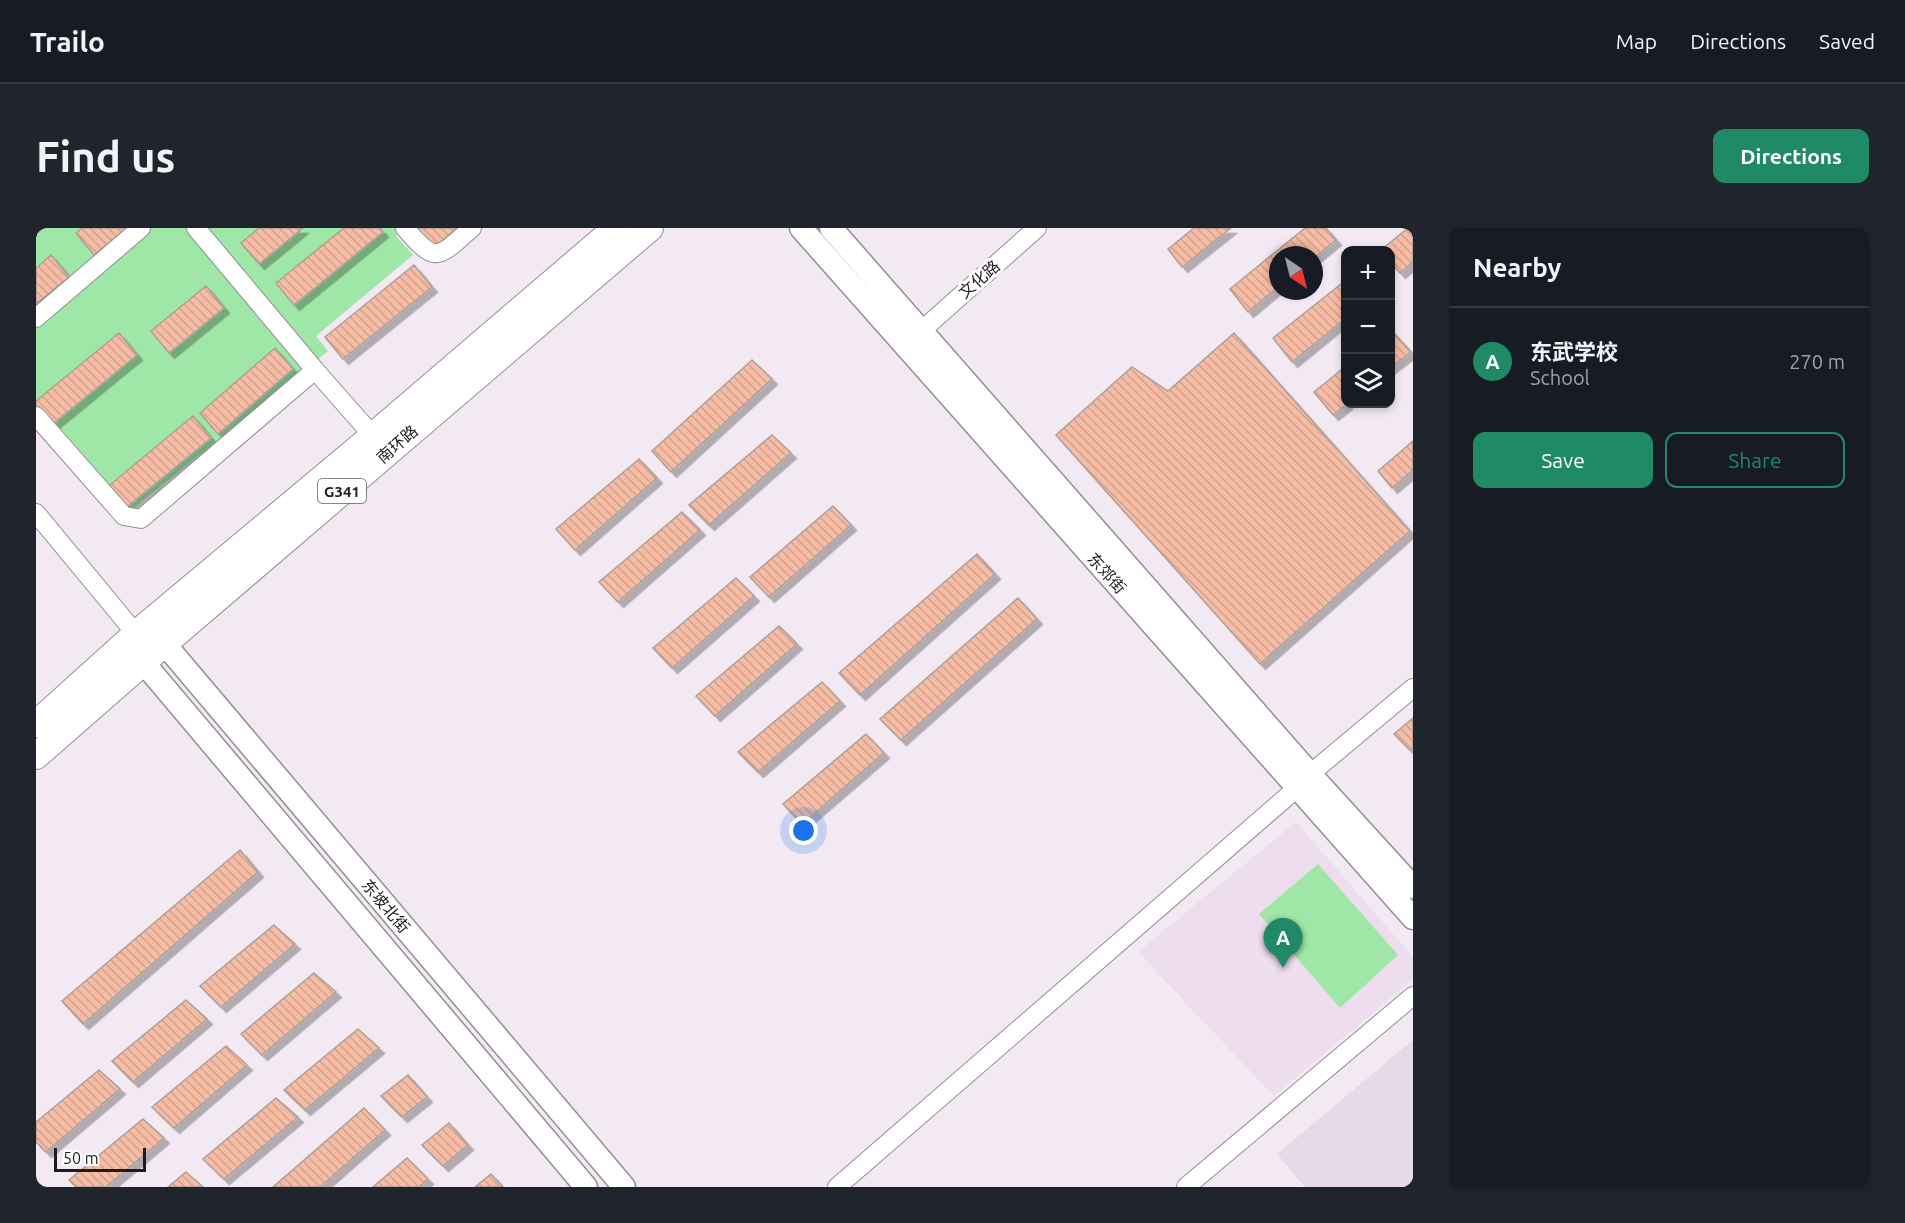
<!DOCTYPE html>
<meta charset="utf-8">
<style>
:root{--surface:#171b24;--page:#20242c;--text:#f1f3f6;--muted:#9ea1a6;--line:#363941;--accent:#208a67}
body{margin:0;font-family:Ubuntu,"Noto Sans SC",sans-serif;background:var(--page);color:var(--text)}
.controls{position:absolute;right:18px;top:18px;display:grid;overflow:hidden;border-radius:12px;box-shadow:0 3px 9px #0003}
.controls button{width:54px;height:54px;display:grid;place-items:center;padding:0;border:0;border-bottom:2px solid var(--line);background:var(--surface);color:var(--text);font:30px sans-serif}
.compass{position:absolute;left:1233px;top:18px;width:54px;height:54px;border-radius:50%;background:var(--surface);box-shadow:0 3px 9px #0003;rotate:145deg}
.scale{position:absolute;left:18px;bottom:15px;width:92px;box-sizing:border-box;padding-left:6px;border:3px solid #1e1b1e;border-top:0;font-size:16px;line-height:21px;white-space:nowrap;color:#1e1b1e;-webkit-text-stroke:4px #fff;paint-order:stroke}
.you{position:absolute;left:768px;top:603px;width:21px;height:21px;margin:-15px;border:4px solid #fff;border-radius:50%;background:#1a73e8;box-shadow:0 0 0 9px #1a73e833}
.badge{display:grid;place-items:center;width:39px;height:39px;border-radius:50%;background:var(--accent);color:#fff;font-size:20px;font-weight:700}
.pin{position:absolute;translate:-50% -50px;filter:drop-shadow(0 2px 3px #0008)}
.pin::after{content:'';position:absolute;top:32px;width:21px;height:18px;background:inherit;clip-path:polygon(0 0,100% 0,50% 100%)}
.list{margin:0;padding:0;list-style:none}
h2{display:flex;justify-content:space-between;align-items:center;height:78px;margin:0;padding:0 24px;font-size:26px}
h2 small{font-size:20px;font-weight:400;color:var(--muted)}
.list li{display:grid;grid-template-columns:39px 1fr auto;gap:18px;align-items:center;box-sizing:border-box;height:108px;padding:0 24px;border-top:2px solid var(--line)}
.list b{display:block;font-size:22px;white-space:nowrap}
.list p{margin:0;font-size:20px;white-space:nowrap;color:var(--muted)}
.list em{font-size:20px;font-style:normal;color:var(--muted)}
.actions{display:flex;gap:12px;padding:18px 24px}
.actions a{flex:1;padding:14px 0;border:2px solid var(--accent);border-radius:12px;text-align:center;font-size:21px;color:var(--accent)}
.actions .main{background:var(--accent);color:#fff}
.icon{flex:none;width:33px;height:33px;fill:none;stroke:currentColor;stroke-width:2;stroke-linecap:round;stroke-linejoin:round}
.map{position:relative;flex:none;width:1377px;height:959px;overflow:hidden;border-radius:12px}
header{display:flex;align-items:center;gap:36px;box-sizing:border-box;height:84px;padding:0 30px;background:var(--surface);border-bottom:2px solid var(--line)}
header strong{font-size:28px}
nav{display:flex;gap:33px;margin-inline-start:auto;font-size:21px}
.intro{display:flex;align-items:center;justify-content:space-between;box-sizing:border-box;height:144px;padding:0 36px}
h1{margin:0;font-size:42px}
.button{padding:15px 27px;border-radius:12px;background:var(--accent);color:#fff;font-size:21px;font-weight:700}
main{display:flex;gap:36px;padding:0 36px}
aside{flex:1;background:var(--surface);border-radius:12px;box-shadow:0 3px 9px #0003}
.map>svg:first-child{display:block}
.built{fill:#e7d9e7}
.education{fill:#edddee}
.green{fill:#9fe7a6}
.building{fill:url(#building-back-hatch);stroke:#aba09b;stroke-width:1.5;filter:url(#shadow)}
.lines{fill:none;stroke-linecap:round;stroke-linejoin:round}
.minor-casing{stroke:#958d95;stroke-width:20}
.major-casing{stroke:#958d95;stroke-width:25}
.highway-casing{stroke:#958d95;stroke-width:28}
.minor{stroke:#fff;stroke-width:18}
.major{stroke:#fff;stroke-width:22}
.highway{stroke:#fff;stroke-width:26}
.labels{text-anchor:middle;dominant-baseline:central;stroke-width:6;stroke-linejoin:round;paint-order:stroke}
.shield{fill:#fff;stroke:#625f62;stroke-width:1.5}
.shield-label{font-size:15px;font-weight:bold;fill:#1e1b1e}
.street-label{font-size:16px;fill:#1e1b1e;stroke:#fff}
</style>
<header>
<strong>Trailo</strong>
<nav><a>Map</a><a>Directions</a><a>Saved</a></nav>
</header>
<div class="intro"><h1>Find us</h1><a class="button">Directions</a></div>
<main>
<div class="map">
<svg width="1377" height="959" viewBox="0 0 1377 959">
<defs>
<pattern id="building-back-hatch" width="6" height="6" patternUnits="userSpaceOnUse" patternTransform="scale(1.5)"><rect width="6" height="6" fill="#f7bca4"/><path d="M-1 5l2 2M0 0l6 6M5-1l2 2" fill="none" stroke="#d3a18d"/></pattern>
<filter id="shadow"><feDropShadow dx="5.5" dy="5.5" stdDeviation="0" flood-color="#0004"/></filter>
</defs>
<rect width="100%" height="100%" fill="#f2e9f2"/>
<path class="built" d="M 1377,812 L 1377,959 L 1269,959 L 1241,926 Z"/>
<path class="education" d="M 1260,594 L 1377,729 L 1377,751 L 1238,868 L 1102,724 Z"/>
<path class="green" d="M 0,0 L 369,0 L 360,8 L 377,27 L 280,108 L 292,123 L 88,288 L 0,186 Z
M 1282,636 L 1362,727 L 1304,780 L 1223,686 Z"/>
<path class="building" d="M 46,0 L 91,0 L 58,27 L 40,5 Z
M 223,0 L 267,0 L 223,36 L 205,15 Z
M 308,0 L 344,0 L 347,4 L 258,77 L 240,55 Z
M 379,0 L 421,0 L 394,24 Z
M 1158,0 L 1195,0 L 1146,39 L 1132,21 Z
M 1269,0 L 1290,0 L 1300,12 L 1278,30 L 1278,27 L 1242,27 L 1242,59 L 1212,84 L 1194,61 Z
M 1372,0 L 1377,0 L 1377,34 L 1364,45 L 1354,34 L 1354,22 L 1345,22 Z
M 15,27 L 33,49 L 0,76 L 0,40 Z
M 378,37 L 396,59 L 307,131 L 289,109 Z
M 1310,52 L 1310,90 L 1256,134 L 1237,110 Z
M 170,58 L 188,80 L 133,125 L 115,103 Z
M 1354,101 L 1375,124 L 1354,140 Z
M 83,105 L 101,127 L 12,200 L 0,185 L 0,173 Z
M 1198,105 L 1374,303 L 1224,436 L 1020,207 L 1096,139 L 1132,163 Z
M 239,120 L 257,141 L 182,206 L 164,185 Z
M 716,132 L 736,151 L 635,244 L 616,223 Z
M 1310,138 L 1310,176 L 1311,176 L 1297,187 L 1278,164 Z
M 157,188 L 175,210 L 86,283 L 69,261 Z
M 736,207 L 755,225 L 673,297 L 653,277 Z
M 1377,213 L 1377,242 L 1356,260 L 1342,243 Z
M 603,231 L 621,250 L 539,322 L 520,301 Z
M 797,278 L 815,297 L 733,369 L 714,349 Z
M 646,284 L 664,302 L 582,374 L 563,354 Z
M 941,326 L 959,346 L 824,467 L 803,445 Z
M 700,350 L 718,368 L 636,440 L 617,420 Z
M 982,370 L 1001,391 L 865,512 L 844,491 Z
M 743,398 L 761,416 L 679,488 L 660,468 Z
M 786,454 L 804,473 L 722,544 L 702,524 Z
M 1377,490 L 1377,520 L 1374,522 L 1358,506 Z
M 830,506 L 848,525 L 766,596 L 747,576 Z
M 204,622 L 222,644 L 47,796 L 26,773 Z
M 238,697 L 259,716 L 185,779 L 164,758 Z
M 278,745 L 300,764 L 226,827 L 205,806 Z
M 150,772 L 171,791 L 97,854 L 76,833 Z
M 322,801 L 343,820 L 269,882 L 248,862 Z
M 190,818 L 211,837 L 138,900 L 116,879 Z
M 63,842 L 84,861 L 10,924 L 0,914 L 0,894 Z
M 372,847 L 391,869 L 366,889 L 345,868 Z
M 240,870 L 262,889 L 188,951 L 167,931 Z
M 328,880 L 349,902 L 284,959 L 237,959 Z
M 107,891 L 128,910 L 70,959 L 40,959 L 33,952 Z
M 413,895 L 432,917 L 407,938 L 386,917 Z
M 371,930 L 392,951 L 383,959 L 337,959 Z
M 150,944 L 167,959 L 132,959 Z
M 455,946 L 467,959 L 439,959 Z"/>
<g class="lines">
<defs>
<path id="minor" d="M 160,0 L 279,142 L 337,208
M 369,0 C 401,38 402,29 436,0
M 0,90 L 105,0
M 885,103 L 1001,0
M 0,188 L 88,288 L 105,291 L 279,142
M 0,285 L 100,406
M 801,959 L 1261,560 L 1274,546 L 1377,460
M 1150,959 L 1377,768"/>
<path id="major" d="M 765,0 L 1377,690
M 795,0 L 1274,546 L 1377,659
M 116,401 L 588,959
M 96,421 L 550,959"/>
<path id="highway" d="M 0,496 L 100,406 L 337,208 L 580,0
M 0,528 L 128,416 L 614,0"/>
</defs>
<use href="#minor" class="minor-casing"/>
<use href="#major" class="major-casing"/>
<use href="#highway" class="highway-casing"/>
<use href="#minor" class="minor"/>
<use href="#major" class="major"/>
<use href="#highway" class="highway"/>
</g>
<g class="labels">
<rect class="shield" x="282" y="251" width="48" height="24" rx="4.5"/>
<g class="shield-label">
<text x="306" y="263">G341</text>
</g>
<g class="street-label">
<text transform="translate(943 51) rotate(-41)">文化路</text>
<text transform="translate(361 216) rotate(-41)">南环路</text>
<text transform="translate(1071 345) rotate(48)">东郊街</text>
<text transform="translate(350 678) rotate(50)">东坡北街</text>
</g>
</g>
</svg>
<div class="controls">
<button>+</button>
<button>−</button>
<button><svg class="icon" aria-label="layers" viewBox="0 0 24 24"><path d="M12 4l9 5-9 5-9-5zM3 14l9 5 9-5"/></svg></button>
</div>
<svg class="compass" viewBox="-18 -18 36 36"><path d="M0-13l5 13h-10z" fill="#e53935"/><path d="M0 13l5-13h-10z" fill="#9ea1a6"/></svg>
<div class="scale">50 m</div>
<div class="you"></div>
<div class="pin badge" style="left:1247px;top:740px">A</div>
</div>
<aside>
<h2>Nearby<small></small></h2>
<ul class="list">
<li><span class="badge">A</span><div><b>东武学校</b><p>School</p></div><em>270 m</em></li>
</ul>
<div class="actions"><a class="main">Save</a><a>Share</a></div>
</aside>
</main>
